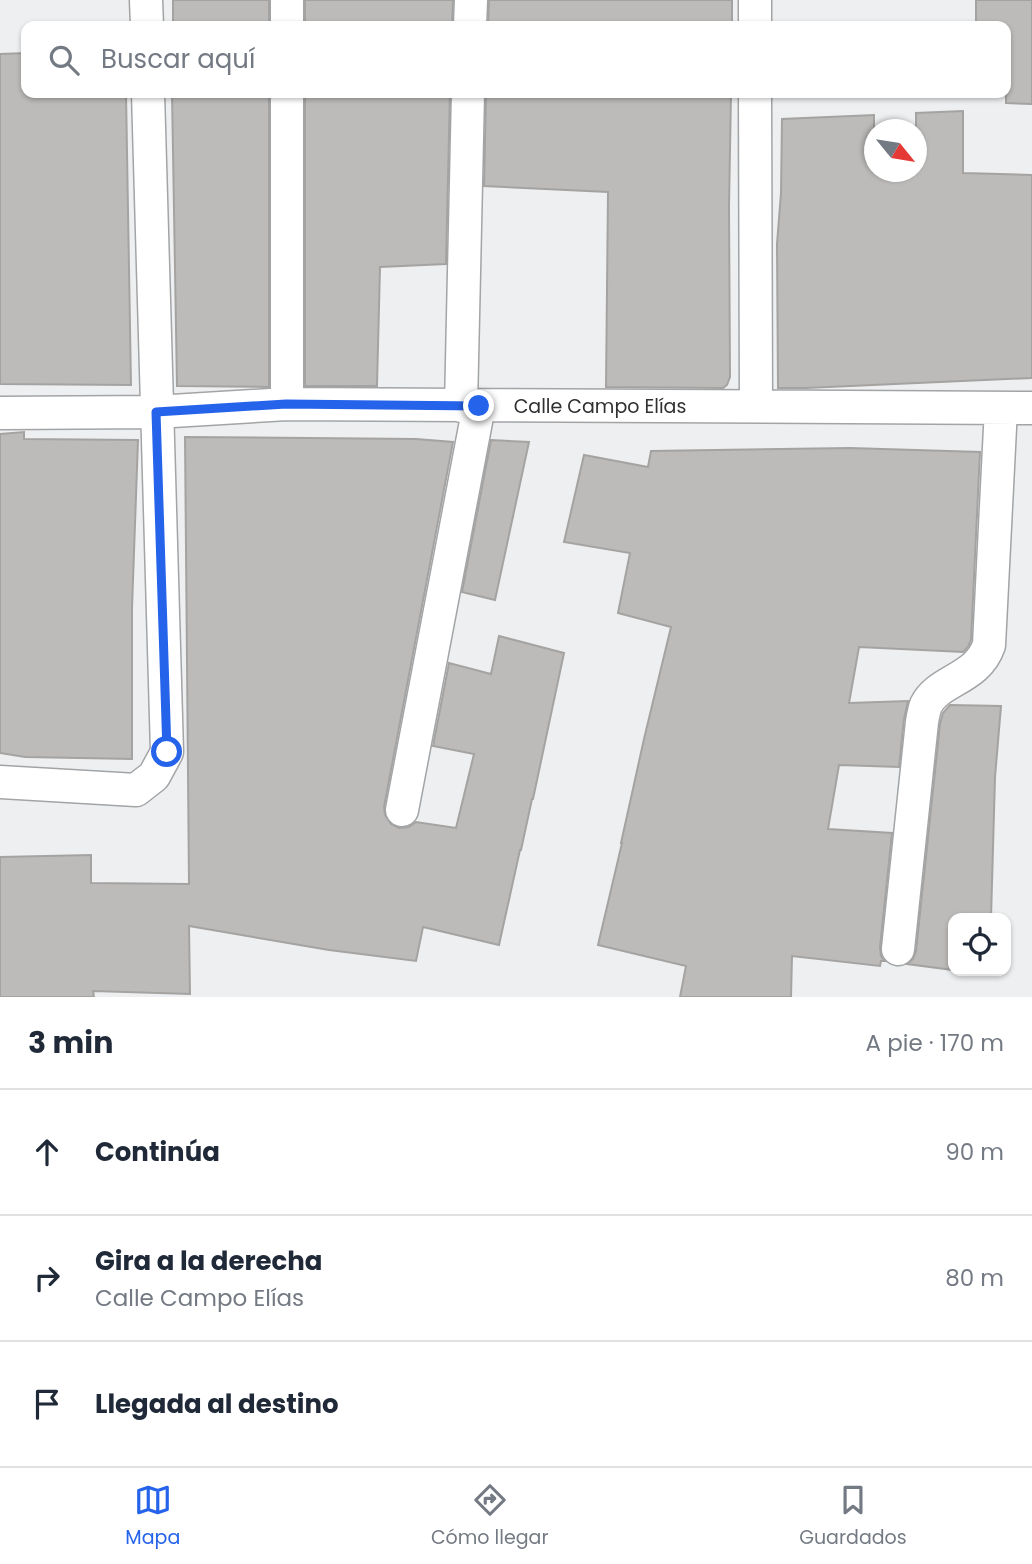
<!DOCTYPE html>
<html lang="es">
<meta charset="utf-8">
<style>
:root{--surface:#fff;--page:#f6f6f7;--text:#1f2937;--muted:#747a83;--line:#e0e1e3;--accent:#2563eb}
body{margin:0;font-family:Poppins,sans-serif;background:var(--page);color:var(--text)}
.controls{position:absolute;right:21px;bottom:21px;display:grid;overflow:hidden;border-radius:14px;box-shadow:0 2px 5px #0004}
.controls button{width:63px;height:63px;display:grid;place-items:center;padding:0;border:0;border-bottom:2px solid var(--line);background:var(--surface);color:var(--text);font:35px sans-serif}
.compass{position:absolute;left:864px;top:119px;width:63px;height:63px;border-radius:50%;background:var(--surface);box-shadow:0 2px 5px #0004;rotate:120deg}
.stop{position:absolute;width:21px;height:21px;margin:-16px;border:5px solid #2563eb;border-radius:50%;background:#fff}
.stop.end{background:#2563eb;border-color:#fff;box-shadow:0 2px 7px #0008}
.list{margin:0;padding:0;list-style:none}
h2{display:flex;justify-content:space-between;align-items:center;height:91px;margin:0;padding:0 28px;font-size:30px}
h2 small{font-size:23px;font-weight:400;color:var(--muted)}
.list li{display:grid;grid-template-columns:46px 1fr auto;gap:21px;align-items:center;box-sizing:border-box;height:126px;padding:0 28px;border-top:2px solid var(--line)}
.list b{display:block;font-size:26px;white-space:nowrap}
.list p{margin:0;font-size:23px;white-space:nowrap;color:var(--muted)}
.list em{font-size:23px;font-style:normal;color:var(--muted)}
.icon{flex:none;width:38px;height:38px;fill:none;stroke:currentColor;stroke-width:2;stroke-linecap:round;stroke-linejoin:round}
.map{position:relative;flex:none;width:1032px;height:997px;overflow:hidden}
.search{position:absolute;background:var(--surface);box-shadow:0 2px 5px #0004;left:21px;right:21px;top:21px;height:77px;display:flex;align-items:center;gap:18px;box-sizing:border-box;padding:0 24px;border-radius:14px;color:var(--muted);font-size:26px}
.sheet{height:469px;background:var(--surface)}
nav{display:flex;justify-content:space-around;align-items:center;box-sizing:border-box;height:98px;border-top:2px solid var(--line);background:var(--surface);font-size:19px;color:var(--muted)}
nav a{display:grid;justify-items:center;gap:4px}
nav .on{color:var(--accent)}
.map>svg:first-child{display:block}
.building{fill:#bcbbb9;stroke:#a5a3a1;stroke-width:2}
.lines{fill:none;stroke-linecap:round;stroke-linejoin:round}
.minor-casing{stroke:#a2a4a6;stroke-width:35}
.minor{stroke:#fff;stroke-width:32}
.route{stroke:#2563eb;stroke-width:9}
.labels{text-anchor:middle;dominant-baseline:central;stroke-width:5;stroke-linejoin:round;paint-order:stroke}
.street-label{font-size:19px;fill:#2f3031;stroke:#fff}
</style>
<div class="map">
<svg width="1032" height="997" viewBox="0 0 1032 997">
<rect width="100%" height="100%" fill="#edeff1"/>
<path class="building" d="M 173,0 L 269,0 L 269,26 L 173,26 Z
M 305,0 L 453,0 L 452,26 L 305,26 Z
M 489,0 L 732,0 L 732,26 L 488,26 Z
M 976,0 L 1032,0 L 1032,104 L 1006,103 L 1006,26 L 976,26 Z
M 26,53 L 26,93 L 126,93 L 131,385 L 0,384 L 0,54 Z
M 172,93 L 269,93 L 269,387 L 177,386 Z
M 305,93 L 450,93 L 446,264 L 380,267 L 377,386 L 305,386 Z
M 486,93 L 731,93 L 729,207 L 730,377 L 727,385 L 723,388 L 606,387 L 608,192 L 484,186 Z
M 963,111 L 963,173 L 1032,175 L 1032,378 L 806,388 L 778,388 L 777,244 L 781,193 L 782,119 L 874,115 L 874,172 L 916,172 L 916,113 Z
M 24,432 L 24,439 L 138,440 L 132,608 L 132,759 L 25,757 L 0,753 L 0,434 Z
M 185,437 L 416,439 L 453,442 L 384,807 L 385,815 L 391,824 L 399,828 L 409,827 L 416,822 L 456,828 L 474,754 L 433,746 L 449,663 L 491,674 L 499,636 L 564,653 L 533,799 L 532,799 L 521,850 L 520,850 L 499,945 L 423,927 L 416,961 L 329,950 L 189,926 L 190,994 L 93,991 L 94,997 L 0,997 L 0,857 L 91,855 L 91,883 L 189,884 Z
M 491,440 L 529,442 L 495,600 L 462,592 Z
M 850,448 L 980,452 L 971,640 L 968,647 L 963,652 L 859,647 L 849,703 L 908,701 L 904,719 L 899,767 L 839,765 L 828,829 L 892,833 L 880,947 L 881,956 L 885,961 L 881,961 L 880,966 L 792,956 L 791,997 L 680,997 L 686,966 L 598,945 L 622,843 L 621,843 L 644,739 L 671,627 L 618,613 L 630,553 L 564,542 L 584,455 L 648,467 L 651,451 Z
M 950,705 L 1001,706 L 995,777 L 991,918 L 953,918 L 953,970 L 907,964 L 913,959 L 916,951 L 940,724 L 943,713 Z"/>
<g class="lines">
<defs>
<path id="minor" d="M 146,0 L 147,26
M 755,0 L 755,26
M 287,26 L 287,0
M 470,26 L 471,0
M 755,93 L 756,406
M 287,404 L 287,93
M 461,406 L 468,93
M 0,413 L 156,412 L 287,404 L 1032,408
M 0,782 L 136,790 L 154,776 L 167,752 L 148,93
M 402,810 L 479,406
M 898,949 L 922,722 C 923,716 924,710 926,705 C 939,679 977,680 989,645 L 1001,408"/>
</defs>
<use href="#minor" class="minor-casing"/>
<use href="#minor" class="minor"/>
</g>
<g class="lines">
<path class="route" d="M 167,752 L 156,412 L 286,404 L 479,406"/>
</g>
<g class="labels">
<g class="street-label">
<text x="600" y="406">Calle Campo Elías</text>
</g>
</g>
</svg>
<div class="controls">
<button><svg class="icon" aria-label="locate" viewBox="0 0 24 24"><circle cx="12" cy="12" r="6"/><path d="M12 2v4M12 18v4M2 12h4M18 12h4"/></svg></button>
</div>
<svg class="compass" viewBox="-18 -18 36 36"><path d="M0-13l5 13h-10z" fill="#e53935"/><path d="M0 13l5-13h-10z" fill="#747a83"/></svg>
<div class="stop" style="left:167px;top:752px"></div>
<div class="stop end" style="left:479px;top:406px"></div>
<div class="search"><svg class="icon" aria-label="search" viewBox="0 0 24 24"><circle cx="10" cy="10" r="6"/><path d="M15 15l6 6"/></svg>Buscar aquí</div>
</div>
<section class="sheet">
<h2>3 min<small>A pie · 170 m</small></h2>
<ul class="list">
<li><svg class="icon" aria-label="ahead" viewBox="0 0 24 24"><path d="M12 20V5M6 11l6-6 6 6"/></svg><div><b>Continúa</b></div><em>90 m</em></li>
<li><svg class="icon" aria-label="right" viewBox="0 0 24 24"><path d="M7 20v-9h11M14 6l5 5-5 5"/></svg><div><b>Gira a la derecha</b><p>Calle Campo Elías</p></div><em>80 m</em></li>
<li><svg class="icon" aria-label="arrive" viewBox="0 0 24 24"><path d="M6 21V4h12l-3 4 3 4H6"/></svg><div><b>Llegada al destino</b></div></li>
</ul>
</section>
<nav>
<a class="on"><svg class="icon" aria-label="map" viewBox="0 0 24 24"><path d="M3 6l6-2 6 2 6-2v14l-6 2-6-2-6 2zM9 4v14M15 6v14"/></svg>Mapa</a>
<a><svg class="icon" aria-label="directions" viewBox="0 0 24 24"><path d="M12 3l9 9-9 9-9-9zM9 14v-3h6M13 9l2 2-2 2"/></svg>Cómo llegar</a>
<a><svg class="icon" aria-label="saved" viewBox="0 0 24 24"><path d="M7 4h10v16l-5-4-5 4z"/></svg>Guardados</a>
</nav>
